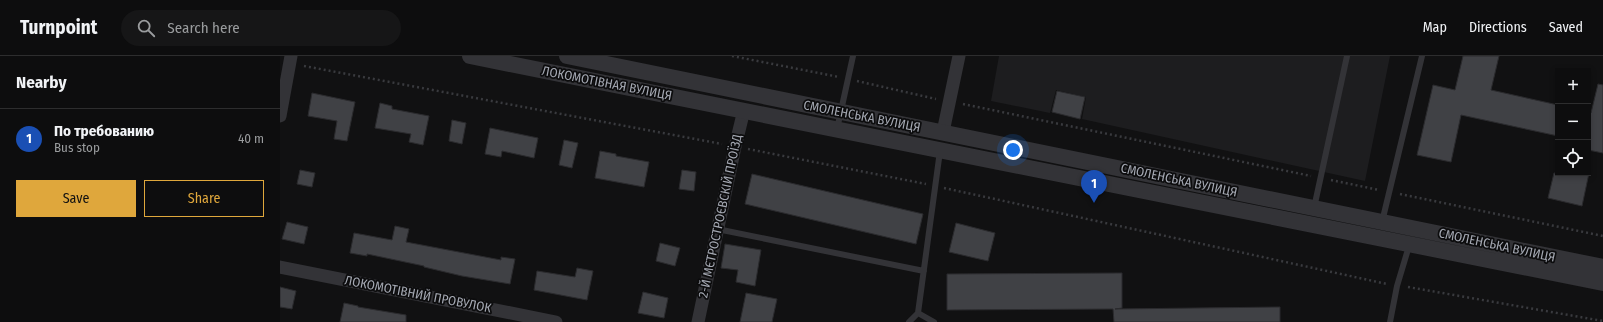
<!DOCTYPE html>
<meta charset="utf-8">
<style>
:root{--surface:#0d0d0e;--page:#161617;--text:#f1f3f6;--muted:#9a9c9e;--line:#2d2d2e;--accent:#dfa73c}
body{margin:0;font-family:"Fira Sans Condensed",sans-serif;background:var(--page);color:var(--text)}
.controls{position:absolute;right:12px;top:12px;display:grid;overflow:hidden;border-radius:0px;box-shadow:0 2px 6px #0003}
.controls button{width:36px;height:36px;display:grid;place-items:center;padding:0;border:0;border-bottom:1px solid var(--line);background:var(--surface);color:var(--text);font:20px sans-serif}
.you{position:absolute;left:733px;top:94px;width:14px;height:14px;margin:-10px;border:3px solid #fff;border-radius:50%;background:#1a73e8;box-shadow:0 0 0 6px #1a73e833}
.badge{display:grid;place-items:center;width:26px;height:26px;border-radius:50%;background:var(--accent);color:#fff;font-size:13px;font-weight:700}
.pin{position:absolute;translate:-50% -33px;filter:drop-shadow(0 1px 2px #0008)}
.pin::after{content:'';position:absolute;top:21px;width:14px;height:12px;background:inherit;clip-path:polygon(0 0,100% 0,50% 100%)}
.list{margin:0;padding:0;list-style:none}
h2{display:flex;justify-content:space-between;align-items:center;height:52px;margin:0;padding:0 16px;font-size:17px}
h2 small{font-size:13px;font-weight:400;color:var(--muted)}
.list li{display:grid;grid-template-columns:26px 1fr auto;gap:12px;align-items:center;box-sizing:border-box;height:60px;padding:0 16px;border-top:1px solid var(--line)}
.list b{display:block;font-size:15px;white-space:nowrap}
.list p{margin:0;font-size:13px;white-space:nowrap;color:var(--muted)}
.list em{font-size:13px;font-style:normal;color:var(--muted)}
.actions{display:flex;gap:8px;padding:12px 16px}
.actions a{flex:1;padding:9px 0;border:1px solid var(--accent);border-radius:0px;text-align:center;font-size:14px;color:var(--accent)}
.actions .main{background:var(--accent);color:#111}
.icon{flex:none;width:22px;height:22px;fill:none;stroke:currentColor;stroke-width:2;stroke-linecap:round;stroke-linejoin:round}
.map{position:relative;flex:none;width:1323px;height:266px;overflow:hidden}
header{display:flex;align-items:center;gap:24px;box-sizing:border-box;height:56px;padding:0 20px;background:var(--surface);border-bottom:1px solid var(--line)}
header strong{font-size:19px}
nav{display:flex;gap:22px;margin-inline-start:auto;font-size:14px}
.search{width:280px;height:36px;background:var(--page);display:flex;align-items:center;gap:10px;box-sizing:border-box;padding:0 14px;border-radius:22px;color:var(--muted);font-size:15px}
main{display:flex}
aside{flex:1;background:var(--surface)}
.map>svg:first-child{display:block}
.built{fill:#1d1d1f}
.building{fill:#404145;stroke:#2b2b2e}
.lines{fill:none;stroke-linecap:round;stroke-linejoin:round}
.path{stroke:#393a3e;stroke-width:2.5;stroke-dasharray:2 3;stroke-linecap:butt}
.service{stroke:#333337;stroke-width:6}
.minor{stroke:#333337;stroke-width:13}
.tertiary{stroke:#333337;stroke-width:16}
.labels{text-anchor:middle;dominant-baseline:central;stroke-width:3.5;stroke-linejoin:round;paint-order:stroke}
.street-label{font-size:13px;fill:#a4a8b2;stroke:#0c0c0d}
</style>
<header>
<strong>Turnpoint</strong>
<div class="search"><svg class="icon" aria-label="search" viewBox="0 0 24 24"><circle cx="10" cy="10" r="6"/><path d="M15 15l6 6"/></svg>Search here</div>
<nav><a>Map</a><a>Directions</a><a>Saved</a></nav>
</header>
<main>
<aside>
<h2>Nearby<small></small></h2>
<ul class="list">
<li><span class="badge" style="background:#1a4fb4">1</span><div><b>По требованию</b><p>Bus stop</p></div><em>40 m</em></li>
</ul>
<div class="actions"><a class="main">Save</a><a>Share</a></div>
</aside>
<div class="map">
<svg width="1323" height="266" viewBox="0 0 1323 266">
<rect width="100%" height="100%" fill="#111112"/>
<path class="built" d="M 719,0 L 1110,0 L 1085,125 L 802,63 L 806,41 L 776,34 L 770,57 L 711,45 Z"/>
<path class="building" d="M 1183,0 L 1219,0 L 1211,34 L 1278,49 L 1278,80 L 1181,59 L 1171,106 L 1137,99 L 1153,29 L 1175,34 Z
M 1318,28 L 1323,29 L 1323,97 L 1308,94 L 1308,56 L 1311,57 Z
M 777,35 L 805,41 L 800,63 L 772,56 Z
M 32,37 L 75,46 L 67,85 L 54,83 L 57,65 L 28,60 Z
M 100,47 L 112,50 L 112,53 L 149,60 L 143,89 L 129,86 L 131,78 L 95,72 Z
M 172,64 L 186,67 L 182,88 L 169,85 Z
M 210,72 L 258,82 L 254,102 L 222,95 L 221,101 L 205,98 Z
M 284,84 L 298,87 L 292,112 L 279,109 Z
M 320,95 L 336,98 L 336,100 L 369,106 L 364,131 L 315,122 Z
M 20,114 L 35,117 L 32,131 L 17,128 Z
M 402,114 L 416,116 L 414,135 L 399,133 Z
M 1274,117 L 1309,117 L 1302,150 L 1268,142 Z
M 472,118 L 643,158 L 636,188 L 465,148 Z
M 7,166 L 28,171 L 24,188 L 2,183 Z
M 676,167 L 715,177 L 708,205 L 669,196 Z
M 115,170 L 129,173 L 126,186 L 221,204 L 221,201 L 235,203 L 230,228 L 182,220 L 144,211 L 144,210 L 87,198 L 87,200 L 70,197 L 74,177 L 112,184 Z
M 380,187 L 400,192 L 395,210 L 376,205 Z
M 445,188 L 481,194 L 475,230 L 456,226 L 458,214 L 441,212 Z
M 297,212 L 313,215 L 307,244 L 254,234 L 257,215 L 295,221 Z
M 842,217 L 842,252 L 835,253 L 1000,251 L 1000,266 L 834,266 L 833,253 L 667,254 L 667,218 Z
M 0,231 L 16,235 L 12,253 L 0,251 Z
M 363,236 L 388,242 L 384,262 L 358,257 Z
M 466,237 L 497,243 L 492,266 L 460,266 Z
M 64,247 L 78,250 L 78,251 L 126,259 L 126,266 L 60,266 Z"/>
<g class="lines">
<path class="path" d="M 452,0 L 559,21
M 24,10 L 442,88
M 577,25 L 656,43
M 683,48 L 1031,120
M 468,93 L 646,128
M 1051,124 L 1099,134
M 664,132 L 1107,228
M 1120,138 L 1323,180
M 1128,231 L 1323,265"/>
<path class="service" d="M 557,73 L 573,0
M 1034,152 L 1067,0
M 1102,166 L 1142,0
M 437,173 L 644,215
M 638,257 L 654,266
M 629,266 L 638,257 L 660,95
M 1110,266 L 1117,230 L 1129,190"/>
<path class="minor" d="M 0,60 L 11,0
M 663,76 L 679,0
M 0,211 L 276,266
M 418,266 L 455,91 L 464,54"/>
<path class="tertiary" d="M 190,0 L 1323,227
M 287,0 L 1323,211"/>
</g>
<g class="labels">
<g class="street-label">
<text transform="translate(327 27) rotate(11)">ЛОКОМОТІВНАЯ ВУЛИЦЯ</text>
<text transform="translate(582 60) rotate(11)">СМОЛЕНСЬКА ВУЛИЦЯ</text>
<text transform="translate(899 124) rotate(12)">СМОЛЕНСЬКА ВУЛИЦЯ</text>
<text transform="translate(440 160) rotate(-78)">2-Й МЄТРОСТРОЄВСКІЙ ПРОЇЗД</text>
<text transform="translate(1217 189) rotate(12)">СМОЛЕНСЬКА ВУЛИЦЯ</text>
<text transform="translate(138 238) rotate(11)">ЛОКОМОТІВНИЙ ПРОВУЛОК</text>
</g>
</g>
</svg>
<div class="controls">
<button>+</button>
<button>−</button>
<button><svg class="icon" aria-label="locate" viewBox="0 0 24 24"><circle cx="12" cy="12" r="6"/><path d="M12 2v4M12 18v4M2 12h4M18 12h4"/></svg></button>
</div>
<div class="you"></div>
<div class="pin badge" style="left:814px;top:147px;background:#1a4fb4">1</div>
</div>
</main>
